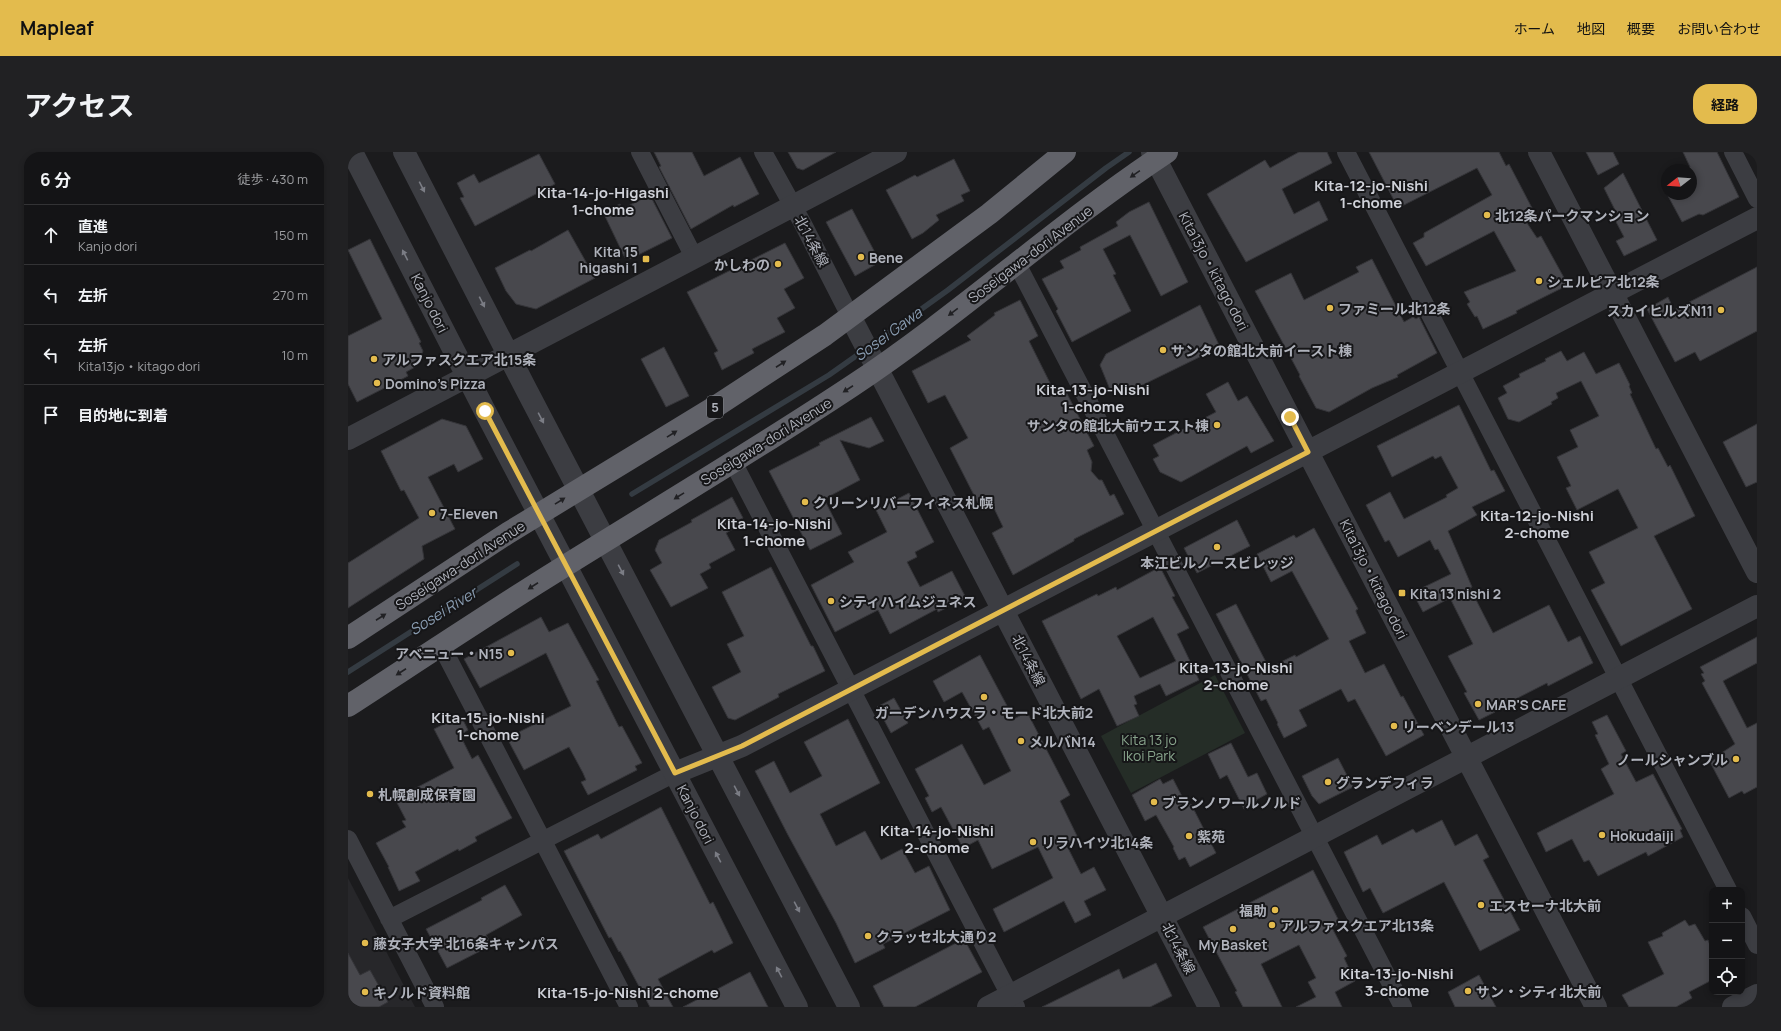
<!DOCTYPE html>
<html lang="ja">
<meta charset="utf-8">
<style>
:root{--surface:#141416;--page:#212123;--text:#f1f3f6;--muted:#9d9ea1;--line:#333335;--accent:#e3bb4d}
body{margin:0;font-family:Manrope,"Noto Sans JP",sans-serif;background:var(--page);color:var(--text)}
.controls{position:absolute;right:12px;bottom:12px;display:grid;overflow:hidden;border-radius:8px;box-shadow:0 2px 6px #0003}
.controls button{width:36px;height:36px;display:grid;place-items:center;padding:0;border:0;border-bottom:1px solid var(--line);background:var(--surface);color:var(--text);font:20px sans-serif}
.compass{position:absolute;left:1313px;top:12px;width:36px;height:36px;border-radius:50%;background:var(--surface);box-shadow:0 2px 6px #0003;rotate:253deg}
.stop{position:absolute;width:12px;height:12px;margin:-9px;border:3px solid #e3bb4d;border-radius:50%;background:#fff}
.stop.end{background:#e3bb4d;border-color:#fff;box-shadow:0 1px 4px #0008}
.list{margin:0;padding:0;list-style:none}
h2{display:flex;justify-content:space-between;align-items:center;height:52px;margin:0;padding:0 16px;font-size:17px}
h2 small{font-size:13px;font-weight:400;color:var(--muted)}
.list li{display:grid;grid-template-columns:26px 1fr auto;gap:12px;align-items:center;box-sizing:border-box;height:60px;padding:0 16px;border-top:1px solid var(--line)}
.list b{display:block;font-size:15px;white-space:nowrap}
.list p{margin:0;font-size:13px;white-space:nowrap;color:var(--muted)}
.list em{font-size:13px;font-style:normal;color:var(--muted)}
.icon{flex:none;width:22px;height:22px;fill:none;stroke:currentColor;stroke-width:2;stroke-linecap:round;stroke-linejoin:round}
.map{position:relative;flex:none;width:1409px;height:855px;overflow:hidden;border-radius:16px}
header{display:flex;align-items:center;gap:24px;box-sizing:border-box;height:56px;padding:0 20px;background:var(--accent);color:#111}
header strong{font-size:19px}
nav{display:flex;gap:22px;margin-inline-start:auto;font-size:14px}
.intro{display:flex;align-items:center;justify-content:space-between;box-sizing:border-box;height:96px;padding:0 24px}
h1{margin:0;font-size:28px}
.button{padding:10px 18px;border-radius:16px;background:var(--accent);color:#111;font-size:14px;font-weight:700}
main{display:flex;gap:24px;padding:0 24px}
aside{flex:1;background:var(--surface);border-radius:16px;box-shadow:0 2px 6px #0003}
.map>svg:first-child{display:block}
.built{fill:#27272a}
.green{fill:#252d27}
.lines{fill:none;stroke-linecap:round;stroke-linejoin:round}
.stream{stroke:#343b42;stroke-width:5.5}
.building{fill:#48484d;stroke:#353539;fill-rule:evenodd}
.minor{stroke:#3c3d42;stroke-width:18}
.tertiary{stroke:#3c3d42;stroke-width:22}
.trunk{stroke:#616269;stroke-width:22}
.oneway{fill:#212124}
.oneway2{fill:#7b7d85}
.route{stroke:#e3bb4d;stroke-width:5}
.poi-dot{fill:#e3bb4d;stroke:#161618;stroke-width:1.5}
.labels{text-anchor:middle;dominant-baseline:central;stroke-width:4;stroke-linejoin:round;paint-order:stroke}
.shield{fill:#161618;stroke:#81838a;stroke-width:1}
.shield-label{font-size:13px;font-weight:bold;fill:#afb2bb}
.poi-label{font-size:14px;font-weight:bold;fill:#afb2bb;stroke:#161618;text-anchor:start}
.street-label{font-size:14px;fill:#afb2bb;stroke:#161618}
.park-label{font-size:14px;fill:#88a48c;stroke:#161618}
.neighbourhood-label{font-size:15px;font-weight:bold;fill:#cfd1d8;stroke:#161618}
.water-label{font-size:15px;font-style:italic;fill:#8a9db2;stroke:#161618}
</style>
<header>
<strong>Mapleaf</strong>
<nav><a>ホーム</a><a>地図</a><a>概要</a><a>お問い合わせ</a></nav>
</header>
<div class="intro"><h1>アクセス</h1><a class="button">経路</a></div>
<main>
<aside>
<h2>6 分<small>徒歩 · 430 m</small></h2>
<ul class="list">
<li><svg class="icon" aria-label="ahead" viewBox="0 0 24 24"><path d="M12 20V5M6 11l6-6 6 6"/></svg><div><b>直進</b><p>Kanjo dori</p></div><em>150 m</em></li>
<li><svg class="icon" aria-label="left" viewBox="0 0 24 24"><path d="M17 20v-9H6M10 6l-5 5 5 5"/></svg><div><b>左折</b></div><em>270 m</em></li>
<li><svg class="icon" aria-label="left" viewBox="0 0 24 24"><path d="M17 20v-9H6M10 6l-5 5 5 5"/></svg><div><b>左折</b><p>Kita13jo・kitago dori</p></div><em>10 m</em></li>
<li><svg class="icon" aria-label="arrive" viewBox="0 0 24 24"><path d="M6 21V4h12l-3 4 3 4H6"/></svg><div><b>目的地に到着</b></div></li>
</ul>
</aside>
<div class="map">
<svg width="1409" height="855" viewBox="0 0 1409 855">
<rect width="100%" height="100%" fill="#1b1b1d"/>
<path class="built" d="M 0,726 L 67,855 L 0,855 Z"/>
<path class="green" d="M 867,523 L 897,581 L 783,641 L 753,584 Z"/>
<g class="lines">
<path class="stream" d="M 522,194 L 600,138 L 758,16 L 781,0
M 284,342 L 481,223 L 515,199
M 0,520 L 169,412"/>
</g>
<path class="building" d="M 306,0 L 344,0 L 356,24 L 392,5 L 411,42 L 386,55 L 385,53 L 343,77 L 311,15 L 313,14 Z
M 440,0 L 488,0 L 455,18 L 449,16 Z
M 951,0 L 979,0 L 984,11 L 934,37 L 946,62 L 971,49 L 980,68 L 898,110 L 859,42 L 917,8 L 922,16 Z
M 1021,0 L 1151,0 L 1158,14 L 1161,12 L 1184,56 L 1173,62 L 1189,86 L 1193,84 L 1220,133 L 1168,159 L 1169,161 L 1135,177 L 1129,164 L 1127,165 L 1119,152 L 1122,150 L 1116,140 L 1168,119 L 1146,79 L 1078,114 L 1065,91 L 1076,85 L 1076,81 L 1144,43 L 1129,16 L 1050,56 Z
M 1238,0 L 1265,0 L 1271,12 L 1250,23 Z
M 1335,0 L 1369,0 L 1391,45 L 1355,63 L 1351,62 L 1334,70 L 1319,42 L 1343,42 L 1343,18 L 1336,18 L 1342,15 Z
M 191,2 L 207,32 L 127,74 L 112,46 L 116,45 L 109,31 L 126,22 L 131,31 Z
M 606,7 L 622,39 L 613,43 L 616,49 L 588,63 L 591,68 L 575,81 L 564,87 L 538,38 L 567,23 L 569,25 Z
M 1275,21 L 1309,88 L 1276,104 L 1268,89 L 1276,85 L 1266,66 L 1270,64 L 1256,36 Z
M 302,43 L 324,86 L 282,107 L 280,104 L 277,106 L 255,60 L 272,52 L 274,57 Z
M 801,50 L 840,130 L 813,144 L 782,83 L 755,97 L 768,122 L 765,123 L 783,159 L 724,190 L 708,159 L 710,157 L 694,127 L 716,116 L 712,109 L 733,98 L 732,95 L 770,74 L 768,70 L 781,60 Z
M 504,57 L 532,110 L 507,124 L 478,70 Z
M 220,78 L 247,126 L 188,157 L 168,152 L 158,139 L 147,116 L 182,98 L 183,99 Z
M 22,87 L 73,190 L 71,191 L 75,199 L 70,211 L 68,212 L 69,214 L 58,220 L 60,224 L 9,250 L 0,232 L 0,184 L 34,167 L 0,98 Z
M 437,91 L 456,126 L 436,137 L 447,156 L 429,166 L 437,180 L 404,197 L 406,201 L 374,218 L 366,201 L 370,199 L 339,140 Z
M 1024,107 L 1056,170 L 1065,165 L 1068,167 L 1071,165 L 1089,201 L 1049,223 L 1050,225 L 1024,236 L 981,260 L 968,256 L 951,224 L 952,223 L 907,139 L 943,121 L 956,148 L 1011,120 L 1008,115 Z
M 1409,115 L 1409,179 L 1352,209 L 1347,200 L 1327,210 L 1299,157 L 1320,145 L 1326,158 Z
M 672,148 L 690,184 L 681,189 L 706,239 L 715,234 L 746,294 L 739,298 L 744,310 L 743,319 L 751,328 L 754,328 L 762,344 L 766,342 L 776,362 L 726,387 L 726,389 L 665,423 L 644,381 L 655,375 L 643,350 L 632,355 L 602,296 L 620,286 L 597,243 L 580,251 L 564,219 L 623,188 L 619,184 L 647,163 L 646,161 Z
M 852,153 L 872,195 L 774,243 L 769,238 L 763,240 L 752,213 L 758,202 Z
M 316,195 L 341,244 L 318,255 L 293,207 Z
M 1213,199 L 1219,209 L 1236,200 L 1248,222 L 1271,211 L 1282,233 L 1281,234 L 1284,241 L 1282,242 L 1308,297 L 1310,296 L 1320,315 L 1322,313 L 1347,364 L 1306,384 L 1344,457 L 1273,494 L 1243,438 L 1257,431 L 1241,400 L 1290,376 L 1270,337 L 1229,358 L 1218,336 L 1223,334 L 1209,305 L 1230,295 L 1222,278 L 1251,264 L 1233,229 L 1208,241 L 1210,246 L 1203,250 L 1204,252 L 1171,270 L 1160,267 L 1150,246 L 1159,241 L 1155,234 L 1172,225 L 1171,222 L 1198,209 L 1197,207 Z
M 880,230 L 890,249 L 899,244 L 926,289 L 903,301 L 899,294 L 833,330 L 812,320 L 805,307 L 811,304 L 805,293 L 868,260 L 858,242 Z
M 1111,253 L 1143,319 L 1146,318 L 1157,339 L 1124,355 L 1129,363 L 1100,379 L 1124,435 L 1122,436 L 1145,481 L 1201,453 L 1220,490 L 1232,484 L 1245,511 L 1200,534 L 1199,531 L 1146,558 L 1147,560 L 1131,568 L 1116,541 L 1119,540 L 1100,504 L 1125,492 L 1102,446 L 1075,460 L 1068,447 L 1077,443 L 1074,436 L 1103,422 L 1090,397 L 1087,398 L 1082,388 L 1050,405 L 1041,388 L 1037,390 L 1018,353 L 1042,340 L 1056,367 L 1099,345 L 1098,343 L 1110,336 L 1093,304 L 1087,307 L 1085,304 L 1044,325 L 1029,294 Z
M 523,265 L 536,289 L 521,296 L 492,288 L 512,328 L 476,347 L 494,382 L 462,398 L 421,319 L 472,293 L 471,291 Z
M 94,267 L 118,274 L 135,307 L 110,320 L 106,312 L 80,325 L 107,377 L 74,394 L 76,407 L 0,456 L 0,411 L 71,366 L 56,338 L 53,339 L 33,299 Z
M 1409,272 L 1409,330 L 1398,335 L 1375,290 Z
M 561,341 L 586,390 L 567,400 L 569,405 L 559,410 L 572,435 L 604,419 L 618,446 L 590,460 L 589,457 L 542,482 L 530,458 L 487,480 L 463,433 L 506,410 L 500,400 L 539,380 L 528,358 Z
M 384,345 L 395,366 L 382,372 L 385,377 L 378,381 L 387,398 L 361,412 L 363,416 L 352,422 L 360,436 L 323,455 L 302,418 L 314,411 L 307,398 L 311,388 L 344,370 L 343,368 Z
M 889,368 L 902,394 L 849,421 L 836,396 Z
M 966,376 L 1010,457 L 1008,458 L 1008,460 L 1018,481 L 1001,489 L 1017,521 L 1036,512 L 1053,545 L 1055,544 L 1076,583 L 1038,604 L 1007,547 L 1000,550 L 993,537 L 951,558 L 959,574 L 936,586 L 929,572 L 930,571 L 918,547 L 913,549 L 868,462 L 888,452 L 921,516 L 947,503 L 948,505 L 981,487 L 944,419 L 923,430 L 909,402 L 946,383 L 948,386 Z
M 423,415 L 463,494 L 465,494 L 477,519 L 430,542 L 431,545 L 387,568 L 380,566 L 364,535 L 393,520 L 379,492 L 396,484 L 374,440 Z
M 812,415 L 827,444 L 824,445 L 841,476 L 829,482 L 851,528 L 818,544 L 812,532 L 786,544 L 789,552 L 786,553 L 791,564 L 769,574 L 751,537 L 733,547 L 694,469 L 749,442 L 750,444 L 768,435 L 769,438 ZM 805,465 L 828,509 L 792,526 L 769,484 Z
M 193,465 L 201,480 L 220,471 L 251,528 L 248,529 L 271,575 L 274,574 L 294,611 L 287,614 L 289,618 L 240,643 L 233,630 L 238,628 L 235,621 L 221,595 L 176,618 L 159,586 L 223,554 L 198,501 L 132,536 L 116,507 Z
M 1409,485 L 1409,511 L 1375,529 L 1399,576 L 1409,571 L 1409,635 L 1396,642 L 1394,639 L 1381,646 L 1362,610 L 1373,604 L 1372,602 L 1387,592 L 1354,531 L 1357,529 L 1353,522 L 1356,521 L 1352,515 Z
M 632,503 L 666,567 L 679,560 L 722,643 L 712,649 L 730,686 L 718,692 L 733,722 L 746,715 L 758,738 L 736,749 L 743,763 L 727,771 L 716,749 L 656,780 L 645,757 L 705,726 L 690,695 L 644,717 L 630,688 L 615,696 L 593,655 L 584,660 L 577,646 L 581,644 L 567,617 L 614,592 L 636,633 L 663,619 L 641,575 L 635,578 L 614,540 L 596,550 L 585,529 Z
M 546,546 L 560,571 L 543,581 L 529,555 Z
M 1259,563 L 1278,599 L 1273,602 L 1288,630 L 1305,622 L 1334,677 L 1332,678 L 1335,685 L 1300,704 L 1298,700 L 1250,724 L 1241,708 L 1236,710 L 1224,687 L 1198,700 L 1189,681 L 1266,642 L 1253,617 L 1261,612 L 1247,583 L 1250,582 L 1244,570 Z
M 113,564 L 120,578 L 112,583 L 124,607 L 130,603 L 164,666 L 127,685 L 129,689 L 111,699 L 110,697 L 67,720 L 72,729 L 51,739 L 40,715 L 41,715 L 28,691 L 58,675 L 54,669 L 58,668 L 47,647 L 106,616 L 86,577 Z
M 500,567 L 532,631 L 472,662 L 488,694 L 517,679 L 533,708 L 554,697 L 567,721 L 581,714 L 602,758 L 535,792 L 537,796 L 507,811 L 488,771 L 440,683 L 407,619 L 426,609 L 442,641 L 474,624 L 456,590 Z
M 883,591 L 900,625 L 909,621 L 919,642 L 908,648 L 910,650 L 896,657 L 879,623 L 872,627 L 860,602 Z
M 990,606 L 1005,635 L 971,652 L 964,644 L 954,624 Z
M 812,627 L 815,632 L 825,627 L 839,654 L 843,652 L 868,701 L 842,715 L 837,705 L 831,708 L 825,696 L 826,695 L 808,663 L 797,669 L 784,643 Z
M 313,655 L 362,752 L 365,750 L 385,791 L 366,801 L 364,798 L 310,827 L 325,855 L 302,855 L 272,799 L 271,800 L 263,785 L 261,786 L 216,699 L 250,682 L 253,687 Z
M 1094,668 L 1107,694 L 1129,682 L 1141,705 L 1135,708 L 1172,778 L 1132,799 L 1096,730 L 1035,761 L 1022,736 L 1015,740 L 996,700 L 1029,683 L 1034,693 L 1065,677 L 1068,681 Z
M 965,718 L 992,771 L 984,776 L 999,804 L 996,806 L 1007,829 L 987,840 L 994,855 L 948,855 L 968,845 L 960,830 L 968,826 L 951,793 L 913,812 L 934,855 L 895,855 L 887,840 L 889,839 L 855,775 Z
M 157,733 L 174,763 L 138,783 L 144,793 L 99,816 L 78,777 L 134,748 L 133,746 Z
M 1337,768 L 1341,774 L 1347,772 L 1357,789 L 1360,788 L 1364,798 L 1364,828 L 1341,840 L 1344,846 L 1328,855 L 1281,855 L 1274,843 L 1316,822 L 1300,790 L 1315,784 L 1314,781 Z
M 616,787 L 634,820 L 567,855 L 536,855 L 525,834 Z
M 0,801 L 12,823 L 22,818 L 40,850 L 31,855 L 0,855 Z
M 808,811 L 824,844 L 802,855 L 694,855 L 771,817 L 775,827 Z
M 402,820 L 420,855 L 335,855 Z
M 1131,823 L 1148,855 L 1107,855 L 1100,840 Z"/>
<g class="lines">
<path class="minor" d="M 292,0 L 346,105
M 415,0 L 455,72 L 502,164
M 998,0 L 1380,738
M 1385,0 L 1409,47
M 669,112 L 1055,855
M 385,310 L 668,855
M 93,493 L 281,855
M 0,687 L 87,855
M 1394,764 L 1409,793
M 41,767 L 327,621"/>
<path class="tertiary" d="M 4,0 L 137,259 L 449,855
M 56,0 L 178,237 L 501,855
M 804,0 L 1248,855
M 1191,0 L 1409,420
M 502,164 L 861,855
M 0,287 L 548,0
M 327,621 L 394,594 L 1409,66
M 640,855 L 1409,454
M 1385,855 L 1409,843"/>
<path class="trunk" d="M 0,486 L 160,381 L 370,253 L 477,183 L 641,62 L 717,0
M 0,554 C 63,513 125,472 188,432 C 293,366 400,303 504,234 C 613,162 710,72 819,0"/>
</g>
<defs><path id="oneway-solid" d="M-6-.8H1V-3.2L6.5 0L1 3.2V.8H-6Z"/></defs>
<g class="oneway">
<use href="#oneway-solid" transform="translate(787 22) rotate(145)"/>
<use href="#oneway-solid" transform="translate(605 160) rotate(143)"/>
<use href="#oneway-solid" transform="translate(433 212) rotate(-33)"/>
<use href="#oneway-solid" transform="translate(500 237) rotate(147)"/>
<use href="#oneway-solid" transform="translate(324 282) rotate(-32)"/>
<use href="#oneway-solid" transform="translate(331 344) rotate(148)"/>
<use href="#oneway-solid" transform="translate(212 349) rotate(-32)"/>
<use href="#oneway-solid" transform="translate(185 434) rotate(147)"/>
<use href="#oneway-solid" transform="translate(33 465) rotate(-33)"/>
<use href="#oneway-solid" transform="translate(53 520) rotate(147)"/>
</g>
<g class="oneway2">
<use href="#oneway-solid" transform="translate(74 35) rotate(63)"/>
<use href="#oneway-solid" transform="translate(57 103) rotate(-117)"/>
<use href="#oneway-solid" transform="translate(134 150) rotate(63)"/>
<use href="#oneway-solid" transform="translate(193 266) rotate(62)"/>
<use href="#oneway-solid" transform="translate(273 418) rotate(62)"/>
<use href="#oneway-solid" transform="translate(389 639) rotate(62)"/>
<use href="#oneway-solid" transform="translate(370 705) rotate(-118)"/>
<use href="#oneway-solid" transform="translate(449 755) rotate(62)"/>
<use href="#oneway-solid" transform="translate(431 820) rotate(-118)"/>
</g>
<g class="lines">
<path class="route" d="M 137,259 L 327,621 L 394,594 L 960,300 L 942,265"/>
</g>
<g class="poi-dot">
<circle cx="1139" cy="63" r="4"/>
<circle cx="513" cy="105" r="4"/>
<rect x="294" y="103" width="8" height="8" rx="2"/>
<circle cx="430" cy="112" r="4"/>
<circle cx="1191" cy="129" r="4"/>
<circle cx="982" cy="156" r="4"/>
<circle cx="1373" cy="158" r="4"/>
<circle cx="815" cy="198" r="4"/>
<circle cx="26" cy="207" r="4"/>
<circle cx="29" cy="231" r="4"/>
<circle cx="869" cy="273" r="4"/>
<circle cx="457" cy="350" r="4"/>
<circle cx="84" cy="361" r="4"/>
<circle cx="869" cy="395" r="4"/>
<rect x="1050" y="437" width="8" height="8" rx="2"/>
<circle cx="483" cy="449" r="4"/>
<circle cx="163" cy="501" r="4"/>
<circle cx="636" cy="545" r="4"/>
<circle cx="1130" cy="552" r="4"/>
<circle cx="1046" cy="574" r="4"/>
<circle cx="673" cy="589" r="4"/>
<circle cx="1388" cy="607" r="4"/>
<circle cx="980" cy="630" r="4"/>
<circle cx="22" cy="642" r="4"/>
<circle cx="806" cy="650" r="4"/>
<circle cx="1254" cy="683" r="4"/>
<circle cx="841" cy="684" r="4"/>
<circle cx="685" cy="690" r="4"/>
<circle cx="1133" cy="753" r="4"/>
<circle cx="927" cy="758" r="4"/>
<circle cx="924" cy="773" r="4"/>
<circle cx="885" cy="777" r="4"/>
<circle cx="520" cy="784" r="4"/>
<circle cx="17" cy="791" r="4"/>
<circle cx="1120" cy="839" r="4"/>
<circle cx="17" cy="840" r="4"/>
</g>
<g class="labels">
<rect class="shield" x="359" y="244" width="16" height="22" rx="3"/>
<g class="shield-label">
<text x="367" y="255">5</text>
</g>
<g class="poi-label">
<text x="1147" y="63">北12条パークマンション</text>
<text x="290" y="99" text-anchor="end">Kita 15<tspan x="290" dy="16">higashi 1</tspan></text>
<text x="521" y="105">Bene</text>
<text x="422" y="112" text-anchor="end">かしわの</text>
<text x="1199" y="129">シェルピア北12条</text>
<text x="990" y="156">ファミール北12条</text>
<text x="1365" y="158" text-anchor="end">スカイヒルズN11</text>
<text x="823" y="198">サンタの館北大前イースト棟</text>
<text x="34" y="207">アルファスクエア北15条</text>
<text x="37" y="231">Domino's Pizza</text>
<text x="861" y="273" text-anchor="end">サンタの館北大前ウエスト棟</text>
<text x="465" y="350">クリーンリバーフィネス札幌</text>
<text x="92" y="361">7-Eleven</text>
<text x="869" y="410" text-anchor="middle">本江ビルノースビレッジ</text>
<text x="1062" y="441">Kita 13 nishi 2</text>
<text x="491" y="449">シティハイムジュネス</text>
<text x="155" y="501" text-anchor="end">アベニュー・N15</text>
<text x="1138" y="552">MAR'S CAFE</text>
<text x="636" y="560" text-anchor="middle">ガーデンハウスラ・モード北大前2</text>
<text x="1054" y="574">リーベンデール13</text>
<text x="681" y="589">メルバN14</text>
<text x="1380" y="607" text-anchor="end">ノールシャンブル</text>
<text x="988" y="630">グランデフィラ</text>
<text x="30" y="642">札幌創成保育園</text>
<text x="814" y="650">ブランノワールノルド</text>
<text x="1262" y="683">Hokudaiji</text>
<text x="849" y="684">紫苑</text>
<text x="693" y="690">リラハイツ北14条</text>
<text x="1141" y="753">エスセーナ北大前</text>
<text x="919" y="758" text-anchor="end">福助</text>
<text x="932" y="773">アルファスクエア北13条</text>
<text x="528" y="784">クラッセ北大通り2</text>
<text x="25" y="791">藤女子大学 北16条キャンパス</text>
<text x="885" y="792" text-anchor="middle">My Basket</text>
<text x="1128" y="839">サン・シティ北大前</text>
<text x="25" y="840">キノルド資料館</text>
</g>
<g class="street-label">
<text transform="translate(464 89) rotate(62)">北14条線</text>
<text transform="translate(682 102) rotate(-37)">Soseigawa-dori Avenue</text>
<text transform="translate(866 119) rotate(62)">Kita13jo・kitago dori</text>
<text transform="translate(82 151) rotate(63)">Kanjo dori</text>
<text transform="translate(418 289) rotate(-32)">Soseigawa-dori Avenue</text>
<text transform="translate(112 413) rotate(-33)">Soseigawa-dori Avenue</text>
<text transform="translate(1026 427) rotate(63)">Kita13jo・kitago dori</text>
<text transform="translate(681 508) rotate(63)">北14条線</text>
<text transform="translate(348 662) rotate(63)">Kanjo dori</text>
<text transform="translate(831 796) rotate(63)">北14条線</text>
</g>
<g class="park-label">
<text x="801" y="587">Kita 13 jo<tspan x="801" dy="16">Ikoi Park</tspan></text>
</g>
<g class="neighbourhood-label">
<text x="1023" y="33">Kita-12-jo-Nishi<tspan x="1023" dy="17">1-chome</tspan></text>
<text x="255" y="40">Kita-14-jo-Higashi<tspan x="255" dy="17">1-chome</tspan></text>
<text x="745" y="237">Kita-13-jo-Nishi<tspan x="745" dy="17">1-chome</tspan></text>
<text x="1189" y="363">Kita-12-jo-Nishi<tspan x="1189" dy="17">2-chome</tspan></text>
<text x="426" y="371">Kita-14-jo-Nishi<tspan x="426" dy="17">1-chome</tspan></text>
<text x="888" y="515">Kita-13-jo-Nishi<tspan x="888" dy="17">2-chome</tspan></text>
<text x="140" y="565">Kita-15-jo-Nishi<tspan x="140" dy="17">1-chome</tspan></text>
<text x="589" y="678">Kita-14-jo-Nishi<tspan x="589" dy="17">2-chome</tspan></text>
<text x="1049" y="821">Kita-13-jo-Nishi<tspan x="1049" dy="17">3-chome</tspan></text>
<text x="280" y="840">Kita-15-jo-Nishi 2-chome</text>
</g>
<g class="water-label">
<text transform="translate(540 182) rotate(-36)">Sosei Gawa</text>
<text transform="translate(95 459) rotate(-32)">Sosei River</text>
</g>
</g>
</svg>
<div class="controls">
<button>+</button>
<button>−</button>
<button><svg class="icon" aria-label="locate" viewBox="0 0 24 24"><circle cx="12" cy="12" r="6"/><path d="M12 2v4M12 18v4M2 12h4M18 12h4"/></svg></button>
</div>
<svg class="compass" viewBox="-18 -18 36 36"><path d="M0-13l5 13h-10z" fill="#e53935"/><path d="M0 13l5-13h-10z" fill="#9d9ea1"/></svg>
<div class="stop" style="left:137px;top:259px"></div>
<div class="stop end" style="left:942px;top:265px"></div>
</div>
</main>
